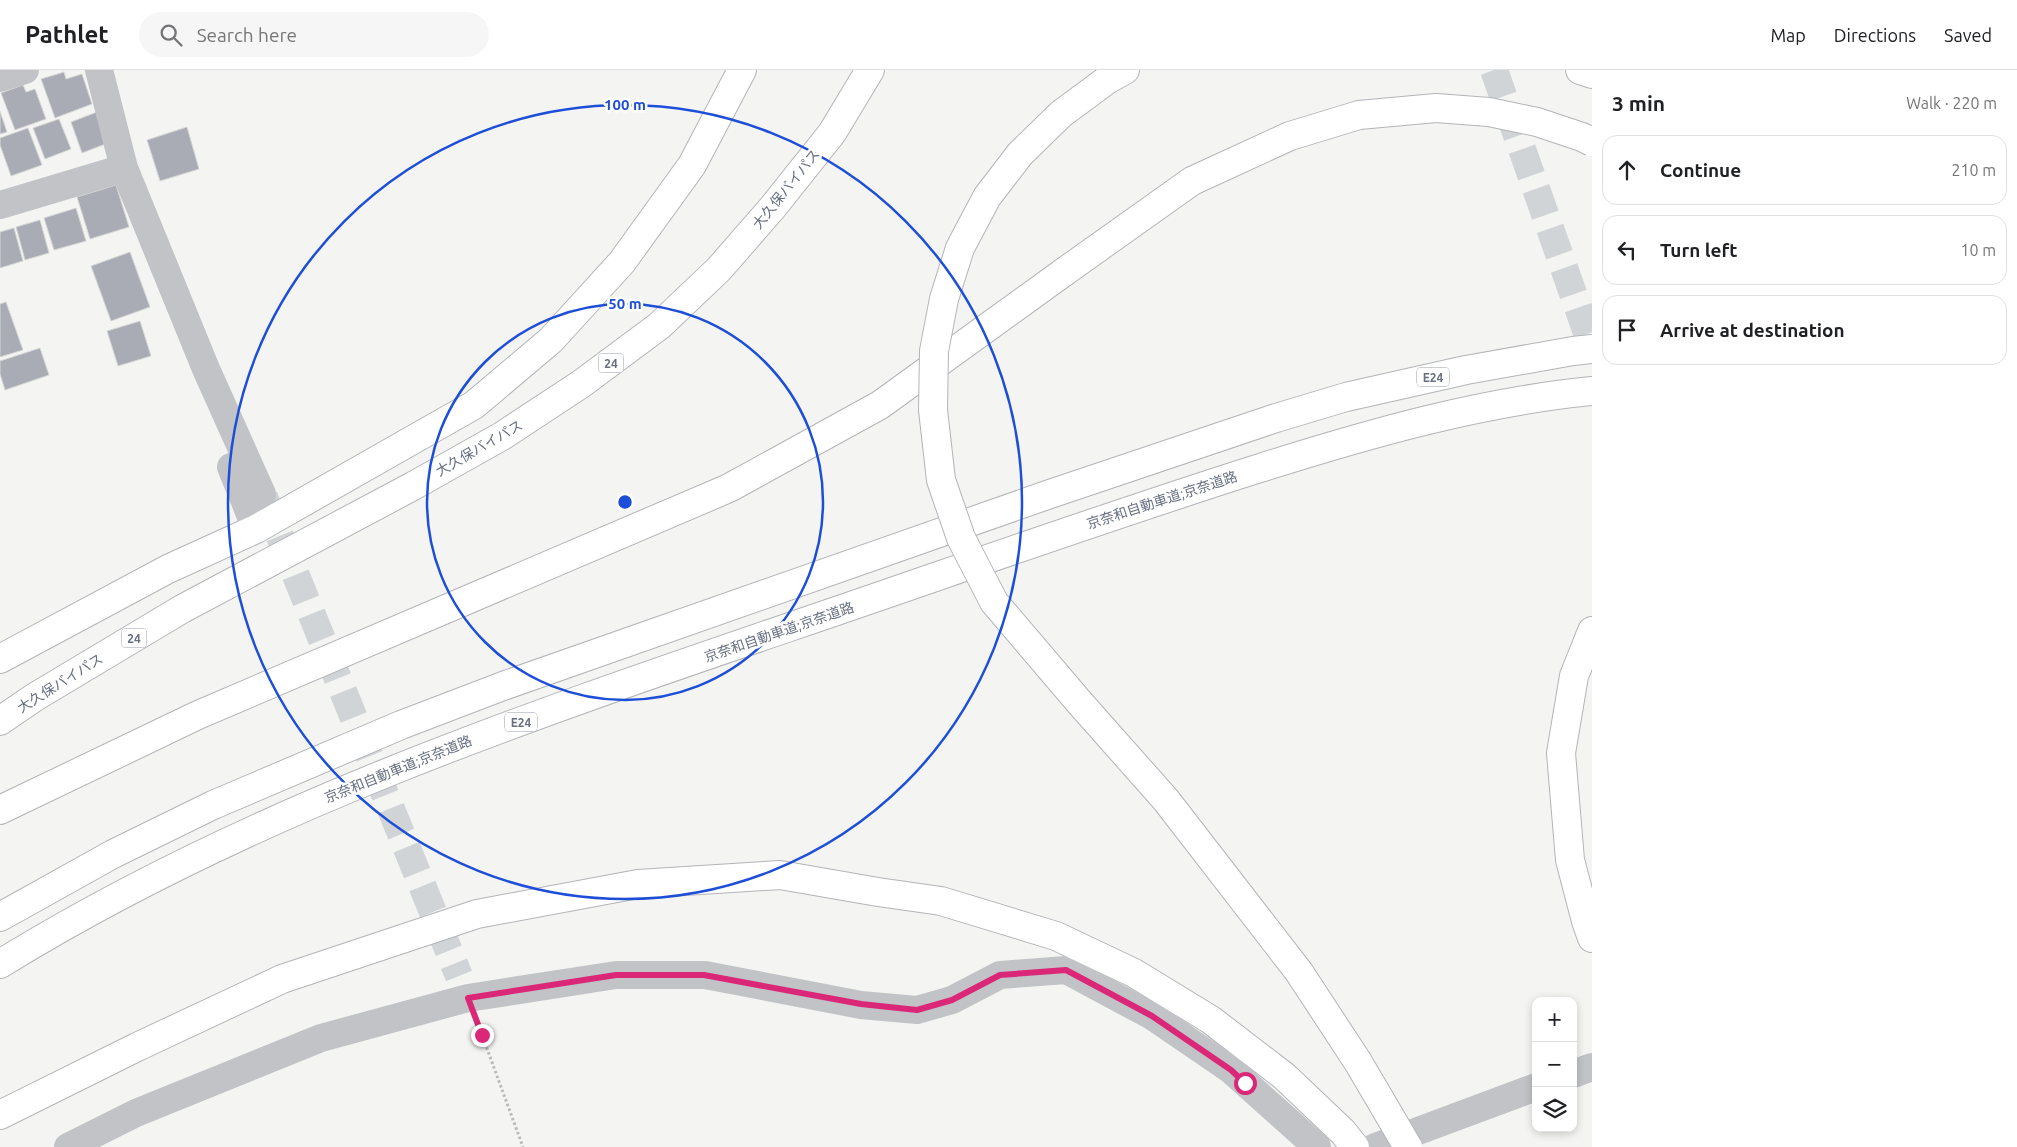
<!DOCTYPE html>
<meta charset="utf-8">
<style>
:root{--surface:#fff;--page:#f6f6f6;--text:#202124;--muted:#757577;--line:#e0e0e0}
body{margin:0;font-family:Ubuntu,"Noto Sans JP",sans-serif;background:var(--page);color:var(--text)}
.controls{position:absolute;right:15px;bottom:15px;display:grid;overflow:hidden;border-radius:10px;box-shadow:0 2px 8px #0003}
.controls button{width:45px;height:45px;display:grid;place-items:center;padding:0;border:0;border-bottom:1px solid var(--line);background:var(--surface);color:var(--text);font:25px sans-serif}
.stop{position:absolute;width:15px;height:15px;margin:-11px;border:4px solid #db2777;border-radius:50%;background:#fff}
.stop.end{background:#db2777;border-color:#fff;box-shadow:0 1px 5px #0008}
.list{margin:0;padding:0;list-style:none}
h2{display:flex;justify-content:space-between;align-items:center;height:65px;margin:0;padding:0 20px;font-size:21px}
h2 small{font-size:16px;font-weight:400;color:var(--muted)}
.list li{display:grid;grid-template-columns:32px 1fr auto;gap:15px;align-items:center;box-sizing:border-box;height:70px;margin:0 10px 10px;padding:0 10px;border:1px solid var(--line);border-radius:15px}
.list b{display:block;font-size:19px;white-space:nowrap}
.list em{font-size:16px;font-style:normal;color:var(--muted)}
.icon{flex:none;width:28px;height:28px;fill:none;stroke:currentColor;stroke-width:2;stroke-linecap:round;stroke-linejoin:round}
.map{position:relative;flex:none;width:1592px;height:1077px;overflow:hidden}
header{display:flex;align-items:center;gap:30px;box-sizing:border-box;height:70px;padding:0 25px;background:var(--surface);border-bottom:1px solid var(--line)}
header strong{font-size:24px}
nav{display:flex;gap:28px;margin-inline-start:auto;font-size:18px}
.search{width:350px;height:45px;background:var(--page);display:flex;align-items:center;gap:12px;box-sizing:border-box;padding:0 18px;border-radius:28px;color:var(--muted);font-size:19px}
main{display:flex}
aside{flex:1;background:var(--surface)}
.map>svg:first-child{display:block}
.building{fill:#a9acb4;stroke:#d6d7d5}
.lines{fill:none;stroke-linecap:round;stroke-linejoin:round}
.minor-tunnel{stroke:#d1d4d6;stroke-width:28;stroke-dasharray:28 14;stroke-linecap:butt}
.trunk-casing{stroke:#b2b4b8;stroke-width:30}
.motorway-casing{stroke:#b2b4b8;stroke-width:30}
.path{stroke:#b9babe;stroke-width:3;stroke-dasharray:2.5 2.5;stroke-linecap:butt}
.minor{stroke:#c1c3c7;stroke-width:28}
.trunk{stroke:#fff;stroke-width:28}
.motorway{stroke:#fff;stroke-width:28}
.motorway-bridge-casing{stroke:#b2b4b8;stroke-width:30;stroke-linecap:butt}
.motorway-bridge{stroke:#fff;stroke-width:28}
.route{stroke:#db2777;stroke-width:6}
.ring{fill:none;stroke:#1d4ed8;stroke-width:2.5}
.labels{text-anchor:middle;dominant-baseline:central;stroke-width:5;stroke-linejoin:round;paint-order:stroke}
.shield{fill:#fff;stroke:#959aa6;stroke-width:1}
.shield-label{font-size:12px;font-weight:bold;fill:#676f80}
.street-label{font-size:14px;fill:#676f80;stroke:#fff}
.centre{fill:#1d4ed8;stroke:#fff;stroke-width:2.5}
.ring-label{font-size:15px;text-anchor:middle;font-weight:bold;fill:#1d4ed8;stroke:#fff;stroke-width:5;stroke-linejoin:round;paint-order:stroke}
</style>
<header>
<strong>Pathlet</strong>
<div class="search"><svg class="icon" aria-label="search" viewBox="0 0 24 24"><circle cx="10" cy="10" r="6"/><path d="M15 15l6 6"/></svg>Search here</div>
<nav><a>Map</a><a>Directions</a><a>Saved</a></nav>
</header>
<main>
<div class="map">
<svg width="1592" height="1077" viewBox="0 0 1592 1077">
<rect width="100%" height="100%" fill="#f4f5f2"/>
<path class="building" d="M 64,2 L 66,9 L 82,4 L 92,34 L 55,48 L 41,9 Z
M 23,15 L 26,22 L 35,19 L 46,49 L 15,60 L 1,23 Z
M 0,41 L 7,62 L 0,64 Z
M 97,42 L 108,73 L 82,83 L 71,52 Z
M 59,49 L 71,79 L 45,89 L 33,58 Z
M 187,57 L 199,99 L 160,111 L 147,70 Z
M 28,58 L 42,95 L 11,106 L 0,75 L 0,68 Z
M 116,115 L 129,157 L 90,169 L 77,127 Z
M 76,138 L 86,171 L 54,180 L 44,148 Z
M 40,150 L 49,183 L 25,190 L 16,157 Z
M 14,158 L 23,191 L 0,198 L 0,162 Z
M 130,182 L 150,237 L 111,251 L 91,196 Z
M 6,232 L 23,280 L 0,287 L 0,234 Z
M 140,251 L 151,286 L 118,296 L 107,261 Z
M 40,278 L 49,305 L 5,320 L 0,304 L 0,291 Z"/>
<g class="lines">
<path class="minor-tunnel" d="M 1494,0 L 1592,277
M 264,427 L 459,906"/>
<defs>
<path id="trunk" d="M 0,589 L 168,499 L 256,459 L 474,335 L 551,270 L 622,192 L 692,95 L 742,0
M 0,651 L 35,627 L 182,539 L 413,416 L 502,366 L 581,314 L 659,256 L 719,199 L 773,137 L 832,63 L 870,0"/>
<path id="motorway" d="M 1580,0 L 1592,4
M 1107,10 L 1125,0
M 1592,561 L 1574,606 L 1561,683 L 1570,790 L 1586,851 L 1592,868
M 0,740 L 198,645 L 729,418 L 880,335 L 1064,202
M 0,847 L 113,784 L 213,735 L 401,655 L 503,616 L 1050,424 L 1276,348 L 1346,327 L 1466,300 L 1573,281 L 1592,279
M 0,894 C 282,720 601,623 912,515 C 1028,475 1143,435 1260,398 C 1368,364 1479,332 1592,321
M 0,1045 L 137,977 L 282,909 L 477,844 L 638,814 L 780,805 L 878,822 L 941,831 L 1056,866 L 1134,903 L 1211,950 L 1284,1006 L 1343,1062 L 1355,1077"/>
</defs>
<use href="#trunk" class="trunk-casing"/>
<use href="#motorway" class="motorway-casing"/>
<path class="path" d="M 478,954 L 523,1077"/>
<path class="minor" d="M 99,0 L 124,98 L 206,299 L 262,424
M 0,8 L 25,0
M 0,135 L 124,98
M 231,397 L 256,459
M 1573,1004 L 1592,997
M 68,1077 L 136,1043 L 321,968 L 468,928 L 616,905 L 705,905 L 861,935 L 917,940 L 952,930 L 1000,905 L 1066,900 L 1152,946 L 1231,1000 L 1317,1077
M 1375,1077 L 1536,1017"/>
<use href="#trunk" class="trunk"/>
<use href="#motorway" class="motorway"/>
<defs>
<path id="motorway-bridge" d="M 1107,10 L 1061,44 L 1020,84 L 987,127 L 960,178 L 944,229 L 934,281 L 933,340 L 941,410 L 961,468 L 994,532 L 1080,633 L 1166,730 L 1299,902 L 1358,992 L 1408,1077
M 1064,202 L 1192,111 L 1290,66 L 1359,45 L 1436,38 L 1489,42 L 1537,52 L 1582,67 L 1592,72"/>
</defs>
<use href="#motorway-bridge" class="motorway-bridge-casing"/>
<use href="#motorway-bridge" class="motorway-bridge"/>
</g>
<g class="lines">
<path class="route" d="M 482,965 L 468,928 L 616,905 L 704,905 L 861,934 L 917,940 L 952,930 L 1000,905 L 1066,900 L 1152,946 L 1231,1000 L 1245,1013"/>
</g>
<g class="ring">
<circle cx="625" cy="432" r="198"/>
<circle cx="625" cy="432" r="397"/>
</g>
<g class="labels">
<g class="shield">
<rect x="598.5" y="283.5" width="25" height="19" rx="4"/>
<rect x="1417" y="297.5" width="32" height="19" rx="4"/>
<rect x="121.5" y="558.5" width="25" height="19" rx="4"/>
<rect x="505" y="642.5" width="32" height="19" rx="4"/>
</g>
<g class="shield-label">
<text x="611" y="293">24</text>
<text x="1433" y="307">E24</text>
<text x="134" y="568">24</text>
<text x="521" y="652">E24</text>
</g>
<g class="street-label">
<text transform="translate(786 119) rotate(-51)">大久保バイパス</text>
<text transform="translate(479 378) rotate(-30)">大久保バイパス</text>
<text transform="translate(1162 430) rotate(-18)">京奈和自動車道;京奈道路</text>
<text transform="translate(779 562) rotate(-19)">京奈和自動車道;京奈道路</text>
<text transform="translate(60 613) rotate(-32)">大久保バイパス</text>
<text transform="translate(398 699) rotate(-22)">京奈和自動車道;京奈道路</text>
</g>
</g>
<circle cx="625" cy="432" r="8" class="centre"/>
<g class="ring-label">
<text x="625" y="40">100 m</text>
<text x="625" y="239">50 m</text>
</g>
</svg>
<div class="controls">
<button>+</button>
<button>−</button>
<button><svg class="icon" aria-label="layers" viewBox="0 0 24 24"><path d="M12 4l9 5-9 5-9-5zM3 14l9 5 9-5"/></svg></button>
</div>
<div class="stop" style="left:1245px;top:1013px"></div>
<div class="stop end" style="left:482px;top:965px"></div>
</div>
<aside>
<h2>3 min<small>Walk · 220 m</small></h2>
<ul class="list">
<li><svg class="icon" aria-label="ahead" viewBox="0 0 24 24"><path d="M12 20V5M6 11l6-6 6 6"/></svg><div><b>Continue</b></div><em>210 m</em></li>
<li><svg class="icon" aria-label="left" viewBox="0 0 24 24"><path d="M17 20v-9H6M10 6l-5 5 5 5"/></svg><div><b>Turn left</b></div><em>10 m</em></li>
<li><svg class="icon" aria-label="arrive" viewBox="0 0 24 24"><path d="M6 21V4h12l-3 4 3 4H6"/></svg><div><b>Arrive at destination</b></div></li>
</ul>
</aside>
</main>
